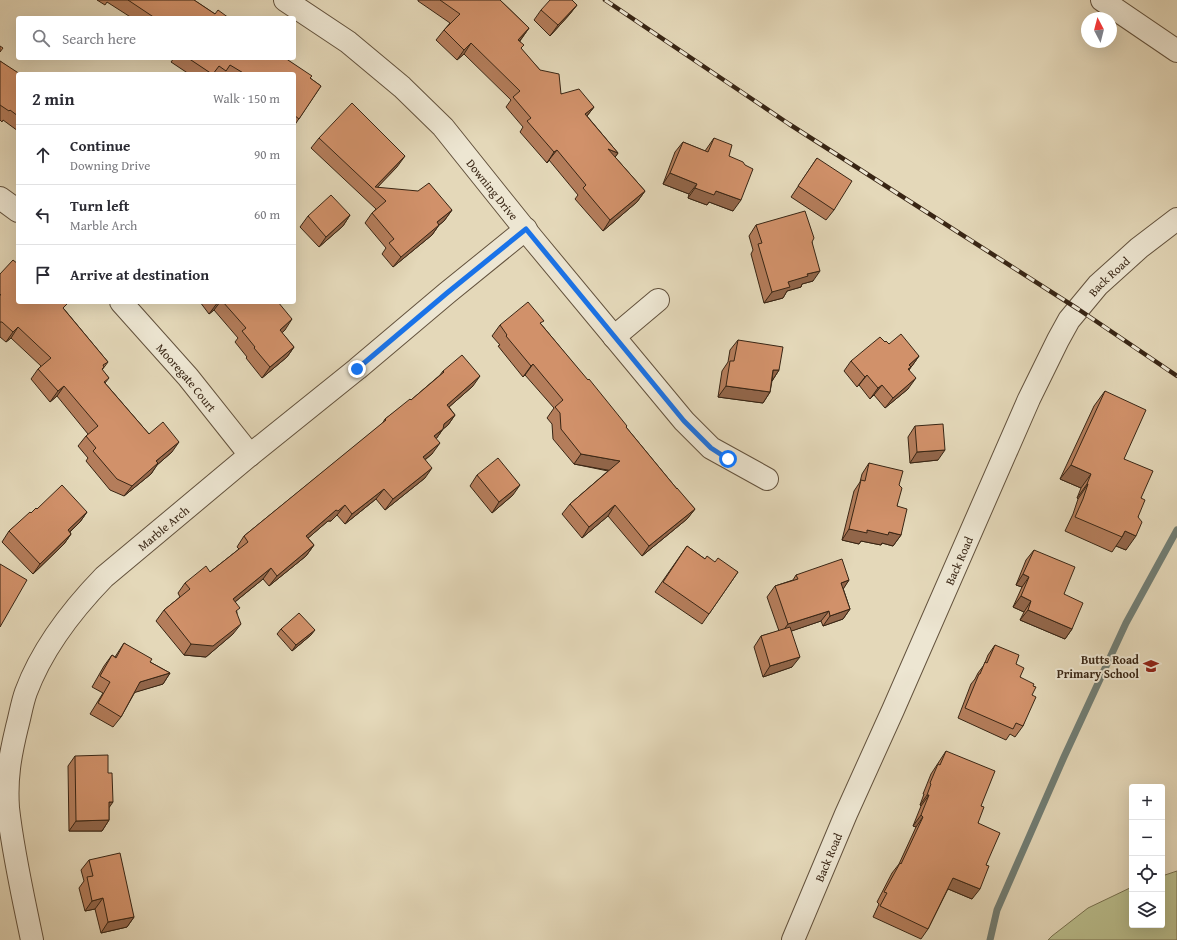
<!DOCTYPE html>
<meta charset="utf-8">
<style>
:root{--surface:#fff;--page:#f2f2f3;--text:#2b2b33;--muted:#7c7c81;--line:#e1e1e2}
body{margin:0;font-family:"Gentium Book Plus",serif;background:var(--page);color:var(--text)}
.controls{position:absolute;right:12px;bottom:12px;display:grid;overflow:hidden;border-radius:4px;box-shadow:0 4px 16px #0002}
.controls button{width:36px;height:36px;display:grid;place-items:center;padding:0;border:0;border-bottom:1px solid var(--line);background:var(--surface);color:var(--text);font:20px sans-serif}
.compass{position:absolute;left:1081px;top:12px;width:36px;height:36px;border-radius:50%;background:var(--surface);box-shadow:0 4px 16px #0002;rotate:353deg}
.stop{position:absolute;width:12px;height:12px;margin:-9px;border:3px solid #1a73e8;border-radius:50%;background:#fff}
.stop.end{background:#1a73e8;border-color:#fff;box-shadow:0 1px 4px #0008}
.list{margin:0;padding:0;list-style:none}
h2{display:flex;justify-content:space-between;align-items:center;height:52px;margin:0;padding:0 16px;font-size:17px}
h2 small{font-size:13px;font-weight:400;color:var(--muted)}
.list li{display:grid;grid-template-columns:26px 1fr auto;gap:12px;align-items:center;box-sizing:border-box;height:60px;padding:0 16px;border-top:1px solid var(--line)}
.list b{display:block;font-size:15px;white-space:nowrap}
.list p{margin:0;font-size:13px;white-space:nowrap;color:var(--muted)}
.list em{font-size:13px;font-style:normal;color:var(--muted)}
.icon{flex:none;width:22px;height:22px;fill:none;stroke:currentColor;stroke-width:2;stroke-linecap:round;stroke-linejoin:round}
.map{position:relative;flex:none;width:1177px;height:940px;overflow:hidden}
.search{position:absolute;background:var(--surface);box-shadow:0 4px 16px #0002;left:16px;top:16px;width:280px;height:44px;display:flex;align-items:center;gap:10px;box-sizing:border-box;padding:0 14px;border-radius:4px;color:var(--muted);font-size:15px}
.panel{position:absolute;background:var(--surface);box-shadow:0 4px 16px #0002;left:16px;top:72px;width:280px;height:232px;border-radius:4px}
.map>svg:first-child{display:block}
.pitch{fill:#b9bd8c;stroke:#787150}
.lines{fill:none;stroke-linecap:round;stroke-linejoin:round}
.stream{stroke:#717e75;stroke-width:7}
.minor-casing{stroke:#63523d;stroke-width:24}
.minor{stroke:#ede6d2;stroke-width:22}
.rail-casing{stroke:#382514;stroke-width:4.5}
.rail{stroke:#ede6d2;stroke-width:3;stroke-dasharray:9;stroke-linecap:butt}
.wall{fill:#b47d5b;stroke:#382514}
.shaded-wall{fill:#92664a;stroke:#382514}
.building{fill:#d1916a;stroke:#382514}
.route{stroke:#1a73e8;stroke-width:5}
.labels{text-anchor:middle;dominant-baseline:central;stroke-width:4;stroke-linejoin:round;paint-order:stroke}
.street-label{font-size:12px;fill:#382514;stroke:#ede6d2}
.poi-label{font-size:12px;font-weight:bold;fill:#382514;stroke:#ede6d2;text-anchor:end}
</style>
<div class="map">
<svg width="1177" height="940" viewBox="0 0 1177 940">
<rect width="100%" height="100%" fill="#e4d8b9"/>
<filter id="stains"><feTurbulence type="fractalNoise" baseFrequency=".005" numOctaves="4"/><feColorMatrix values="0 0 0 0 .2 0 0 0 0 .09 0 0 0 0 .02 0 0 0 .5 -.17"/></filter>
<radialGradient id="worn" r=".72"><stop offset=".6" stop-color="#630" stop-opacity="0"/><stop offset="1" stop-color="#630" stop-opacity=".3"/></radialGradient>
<path class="pitch" d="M 1177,871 L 1177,940 L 1048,940 L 1052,936 L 1088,908 L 1132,887 L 1132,925 L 1162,925 L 1162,876 Z"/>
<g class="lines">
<path class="stream" d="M 990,940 L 997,910 L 1064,757 L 1126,623 L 1177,530"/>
<defs>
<g id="minor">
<path id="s1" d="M 285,0 L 348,42 L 402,87 L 443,127 L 532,238 L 684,421 L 711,448 L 767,479"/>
<path d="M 1102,0 L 1177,51"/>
<path d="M 0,198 L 18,211"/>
<path id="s2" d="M 121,302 L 188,377 L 250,455"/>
<path d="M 614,337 L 658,300"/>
<path id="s3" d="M 32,940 C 23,896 13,853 8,808 C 6,778 10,756 17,727 C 20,716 22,703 26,692 C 42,649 72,610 104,577 L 250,455 L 357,369 L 447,293 L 526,229"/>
<path id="s4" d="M 793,940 L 846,814 L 893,710 L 1029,399 L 1058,340 L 1069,320 L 1098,285 L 1139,248 L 1177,219"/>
</g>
</defs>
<use href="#minor" class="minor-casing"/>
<use href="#minor" class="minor"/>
<defs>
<path id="rail" d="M 605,0 L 789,124 L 1078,309 L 1177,376"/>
</defs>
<use href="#rail" class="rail-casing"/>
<use href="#rail" class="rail"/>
</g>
<path class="wall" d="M 97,0 L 194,0 L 215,14 L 229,18 L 132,18 L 107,2 L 105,5 Z
M 418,0 L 500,0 L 529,28 L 520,41 L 521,49 L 540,70 L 561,94 L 594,107 L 587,116 L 618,153 L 615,157 L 645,191 L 637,202 L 603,231 L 575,199 L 578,195 L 549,160 L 547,163 L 520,132 L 523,127 L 506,107 L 511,100 L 464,54 L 457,60 L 436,40 L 444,30 L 450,23 L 418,1 Z
M 577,5 L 569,15 L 550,36 L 534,20 L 541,10 Z
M 174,58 L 285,58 L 310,78 L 321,86 L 294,126 L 294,74 L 189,74 L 171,62 Z
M 0,61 L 18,74 L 18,131 L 3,120 L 2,122 L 0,120 Z
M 319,138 L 397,167 L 377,187 L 452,210 L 444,221 L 439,225 L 432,235 L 393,267 L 382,254 L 386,248 L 365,223 L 372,213 L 376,209 L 311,148 Z
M 714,138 L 729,156 L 733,211 L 709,202 L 707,205 L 688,198 L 689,194 L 663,184 L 675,152 L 683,142 L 705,151 Z
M 817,158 L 834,210 L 826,220 L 791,197 Z
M 350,215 L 343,226 L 319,247 L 300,227 L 308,216 Z
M 756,225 L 812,242 L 813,281 L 802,284 L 801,287 L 787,291 L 783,298 L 764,303 L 751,254 L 753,250 L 749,236 Z
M 0,274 L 64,309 L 108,362 L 102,370 L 109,378 L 105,383 L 149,434 L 172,452 L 157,465 L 151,474 L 124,496 L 110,490 L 86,461 L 88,458 L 78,446 L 86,436 L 88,434 L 57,396 L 50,402 L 31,379 L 38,369 L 41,366 L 11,338 L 6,342 L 0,337 Z
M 200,302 L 278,302 L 285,330 L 282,333 L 294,347 L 287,357 L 262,378 L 246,358 L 247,357 L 235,342 L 238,338 L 214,310 L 209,314 Z
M 541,324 L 677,489 L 695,509 L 687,519 L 642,556 L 608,516 L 582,538 L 562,514 L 570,504 L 608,471 L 574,464 L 553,439 L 552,424 L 547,418 L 554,408 L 525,375 L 523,377 L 498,346 L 500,345 L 492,336 L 500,325 Z
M 738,340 L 779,370 L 772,381 L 770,392 L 763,403 L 718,397 L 722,371 L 728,362 L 730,350 Z
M 885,342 L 889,344 L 919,356 L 909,370 L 908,389 L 885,408 L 874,395 L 870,399 L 859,385 L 857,387 L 844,371 L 851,361 Z
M 443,371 L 473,386 L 449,407 L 455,415 L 448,425 L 443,429 L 436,439 L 432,454 L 425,460 L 425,478 L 385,510 L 376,499 L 345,524 L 337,515 L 331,521 L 328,521 L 308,538 L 314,545 L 306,556 L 269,586 L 263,579 L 235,602 L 237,613 L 233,634 L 206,657 L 184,655 L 156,621 L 164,610 L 180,597 L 178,593 L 185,583 L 210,572 L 239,549 L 237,547 L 244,536 L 382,424 L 385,419 L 411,400 L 440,375 Z
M 1105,391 L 1124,459 L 1141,498 L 1138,517 L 1126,550 L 1116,546 L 1112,552 L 1065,531 L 1073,514 L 1078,499 L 1077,498 L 1081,488 L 1060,479 L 1094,406 Z
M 915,426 L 938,460 L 910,463 L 908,437 Z
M 869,463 L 899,485 L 897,506 L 901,535 L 893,546 L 882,543 L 881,545 L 861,541 L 859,544 L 842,540 L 854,491 L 860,482 L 862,474 Z
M 477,475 L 513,495 L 492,513 L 470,486 Z
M 37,509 L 87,512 L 80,522 L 70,532 L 71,534 L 64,544 L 33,574 L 2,542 L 9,531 L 31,513 Z
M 687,546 L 705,559 L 738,572 L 702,624 L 655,592 Z
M 1034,550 L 1064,594 L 1072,629 L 1065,639 L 1020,620 L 1024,612 L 1013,607 L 1022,587 L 1016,585 L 1026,560 Z
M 796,575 L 849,580 L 843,588 L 850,609 L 843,619 L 823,626 L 821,621 L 791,631 L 792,667 L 763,677 L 754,647 L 761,636 L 779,631 L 767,597 L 775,586 L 793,580 Z
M 281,629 L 311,635 L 292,651 L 277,634 Z
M 124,643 L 150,662 L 170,673 L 163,684 L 135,692 L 121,717 L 113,727 L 90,714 L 103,693 L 92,687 L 104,666 L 112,655 L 115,657 Z
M 995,645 L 1016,664 L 1020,677 L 1032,695 L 1023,726 L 1015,737 L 1010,734 L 1006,740 L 958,718 L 971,684 L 975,679 L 978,673 L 984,665 L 988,655 Z
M 946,751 L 981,806 L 978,823 L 986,865 L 972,899 L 948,889 L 928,929 L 921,939 L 873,917 L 879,904 L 877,902 L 892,873 L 899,864 L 916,827 L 913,826 L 921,806 L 920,805 L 924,794 L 923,794 L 931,774 Z
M 75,756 L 109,808 L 109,820 L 102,831 L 69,831 L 68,766 Z
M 89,860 L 134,917 L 127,927 L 101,933 L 95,909 L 85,911 L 79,888 L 84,881 L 81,870 Z"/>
<path class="shaded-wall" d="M 577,5 L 569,15 L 550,36 L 558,25 Z
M 529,28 L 521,39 L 511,50 L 518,40 Z
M 471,43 L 464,54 L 457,60 L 464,50 Z
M 594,107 L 586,117 L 585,114 Z
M 608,149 L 618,153 L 611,163 Z
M 557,150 L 549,160 L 547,163 L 554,152 Z
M 405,156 L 397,167 L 375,190 L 375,187 Z
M 670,173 L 697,184 L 689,194 L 663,184 Z
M 695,188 L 716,191 L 741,200 L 733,211 L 709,202 L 707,205 L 688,198 Z
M 645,191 L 637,202 L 603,231 L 610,220 Z
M 452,210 L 444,221 L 439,225 L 432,235 L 393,267 L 401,257 L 437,222 Z
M 350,215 L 343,226 L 319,247 L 326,237 Z
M 820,271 L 813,281 L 802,284 L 801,287 L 787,291 L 783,298 L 764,303 L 772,292 L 788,282 L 807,274 Z
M 218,302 L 220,302 L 214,310 L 209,314 Z
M 292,319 L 285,330 L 273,341 L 280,330 Z
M 18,327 L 11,338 L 6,342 L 13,332 Z
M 294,347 L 287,357 L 262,378 L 270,367 Z
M 919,356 L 912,366 L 910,368 L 903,378 L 909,365 Z
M 533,364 L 525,375 L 523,377 L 531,366 Z
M 773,370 L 779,370 L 772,381 Z
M 867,375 L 859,385 L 857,387 L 865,377 Z
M 480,376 L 473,386 L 440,415 L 447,405 Z
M 916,378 L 908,389 L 885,408 L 893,398 Z
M 882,385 L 874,395 L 870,399 L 878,388 Z
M 64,386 L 57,396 L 50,402 L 58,391 Z
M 726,386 L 770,392 L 763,403 L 718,397 Z
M 455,415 L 448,425 L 437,434 L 444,424 Z
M 443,429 L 436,439 L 434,436 Z
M 179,442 L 172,452 L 157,465 L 151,474 L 124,496 L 132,486 L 156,461 Z
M 440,443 L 432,454 L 415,467 L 423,457 Z
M 945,450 L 938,460 L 910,463 L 917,452 Z
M 581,454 L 620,461 L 613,471 L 574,464 Z
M 1071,465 L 1091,474 L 1081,488 L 1060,479 Z
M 432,468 L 425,478 L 385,510 L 393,499 Z
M 1087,484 L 1088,484 L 1078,499 L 1077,498 Z
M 520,485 L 513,495 L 492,513 L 499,502 Z
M 384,489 L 376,499 L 345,524 L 352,514 Z
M 345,505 L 337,515 L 331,521 L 328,521 L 299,546 L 306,536 L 336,510 Z
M 615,505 L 608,516 L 582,538 L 589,527 Z
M 695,509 L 687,519 L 642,556 L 649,546 Z
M 87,512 L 80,522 L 60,541 L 68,530 Z
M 849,529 L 867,530 L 889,532 L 901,535 L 893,546 L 882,543 L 881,545 L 861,541 L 859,544 L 842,540 Z
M 1125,531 L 1136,536 L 1126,550 L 1116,546 L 1122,537 Z
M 71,534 L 64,544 L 33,574 L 40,564 Z
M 314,545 L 306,556 L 269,586 L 277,576 Z
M 271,568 L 263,579 L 225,610 L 233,599 Z
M 1023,574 L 1029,577 L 1022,587 L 1016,585 Z
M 849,580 L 842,591 L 841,583 Z
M 1021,596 L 1031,601 L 1024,612 L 1013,607 Z
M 850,609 L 843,619 L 823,626 L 830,616 Z
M 1028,610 L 1072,629 L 1065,639 L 1020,620 Z
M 829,611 L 821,621 L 780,635 L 788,624 Z
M 241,624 L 233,634 L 206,657 L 184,655 L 191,644 Z
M 315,630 L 311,635 L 292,651 L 296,645 Z
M 800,657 L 792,667 L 763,677 L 770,666 Z
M 170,673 L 163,684 L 133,693 L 140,682 Z
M 927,795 L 929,795 L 921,806 L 920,805 Z
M 109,802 L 113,802 L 106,812 Z
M 921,815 L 923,817 L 916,827 L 913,826 Z
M 109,820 L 102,831 L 69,831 L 76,821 Z
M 953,878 L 980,889 L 972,899 L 946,888 Z
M 103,898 L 95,909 L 85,911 L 92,901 Z
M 134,917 L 127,927 L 101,933 L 108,922 Z"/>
<path class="building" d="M 128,0 L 194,0 L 215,14 L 218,10 L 229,18 L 155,18 Z
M 440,0 L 500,0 L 529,28 L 518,40 L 524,45 L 521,48 L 540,70 L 559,74 L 561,94 L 579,89 L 594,107 L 585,114 L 618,153 L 608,149 L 645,191 L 610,220 L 583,188 L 586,185 L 557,150 L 554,152 L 527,121 L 531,118 L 513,97 L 520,91 L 471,43 L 464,50 L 444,30 L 460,14 Z
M 550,0 L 572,0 L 577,5 L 558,25 L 541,10 Z
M 0,46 L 3,48 L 0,52 Z
M 188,58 L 285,58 L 312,76 L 310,78 L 321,86 L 299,119 L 294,115 L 294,74 L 245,74 L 230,65 L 226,71 L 219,66 L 213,74 L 212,74 Z
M 0,61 L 20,74 L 18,74 L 18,116 L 10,110 L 9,111 L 0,105 Z
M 352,103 L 405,156 L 375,187 L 418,191 L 429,183 L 452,210 L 437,222 L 439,225 L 401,257 L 389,243 L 394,239 L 372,213 L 386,201 L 319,138 Z
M 714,138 L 732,145 L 729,156 L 743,162 L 745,165 L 753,169 L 741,200 L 716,191 L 714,195 L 695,188 L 697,184 L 670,173 L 683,142 L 708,152 Z
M 817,158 L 852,181 L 834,210 L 798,186 Z
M 331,195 L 350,215 L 326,237 L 308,216 Z
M 805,211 L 814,238 L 812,242 L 820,271 L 807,274 L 808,276 L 788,282 L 790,287 L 772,292 L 758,244 L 762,243 L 756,225 Z
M 13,260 L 18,264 L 18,302 L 67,302 L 68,303 L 63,308 L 108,362 L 103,365 L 104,367 L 102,369 L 109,378 L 104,382 L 149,434 L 163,422 L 179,442 L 156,461 L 158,463 L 132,486 L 117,479 L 93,451 L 96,448 L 86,436 L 98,426 L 64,386 L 58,391 L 38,369 L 51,358 L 18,327 L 13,332 L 2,322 L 0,322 L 0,295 L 1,295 L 0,294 L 0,274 Z
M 223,302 L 278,302 L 292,319 L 280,330 L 294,347 L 270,367 L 254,348 L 255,347 L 242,331 L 246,328 Z
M 528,302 L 544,321 L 540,323 L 588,380 L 589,379 L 627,426 L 626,427 L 677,489 L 677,488 L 695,509 L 649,546 L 615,505 L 589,527 L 570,504 L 620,461 L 581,454 L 561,429 L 560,413 L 555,407 L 563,400 L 533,364 L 531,366 L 506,336 L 507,335 L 500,325 Z
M 901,334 L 919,356 L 909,365 L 911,367 L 908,369 L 916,378 L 893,398 L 882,385 L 878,388 L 867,375 L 865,377 L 851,361 L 880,337 L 885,342 L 886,341 L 889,344 Z
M 738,340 L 783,347 L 779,370 L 773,370 L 770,392 L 726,386 L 730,361 L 734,361 Z
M 462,355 L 480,376 L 447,405 L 455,415 L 444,424 L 443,429 L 434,436 L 440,443 L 423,457 L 432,468 L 393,499 L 384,489 L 352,514 L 345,505 L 338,511 L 336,510 L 306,536 L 314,545 L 277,576 L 271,568 L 233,599 L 240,608 L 236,611 L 241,624 L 213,646 L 191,644 L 164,610 L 190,589 L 185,583 L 206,566 L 210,572 L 248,542 L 244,536 L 386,420 L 385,419 L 410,399 L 411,400 L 444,372 L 443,371 Z
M 1105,391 L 1146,410 L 1124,459 L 1153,471 L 1141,498 L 1145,500 L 1138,517 L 1142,522 L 1136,536 L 1125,531 L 1122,537 L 1075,517 L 1083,499 L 1088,484 L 1087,484 L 1091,474 L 1071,465 Z
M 943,424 L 945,450 L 917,452 L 915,426 Z
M 498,458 L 520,485 L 499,502 L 477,475 Z
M 869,463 L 903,471 L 899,485 L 902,488 L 897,506 L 907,509 L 901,535 L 889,532 L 888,535 L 867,530 L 867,533 L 849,529 L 861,480 L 865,481 Z
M 62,485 L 87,512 L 68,530 L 71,534 L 40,564 L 9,531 L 30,512 L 31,513 L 36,508 L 37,509 Z
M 687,546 L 705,559 L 707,556 L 715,562 L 718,558 L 738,572 L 709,614 L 663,582 Z
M 1034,550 L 1075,567 L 1064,594 L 1083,603 L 1072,629 L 1028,610 L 1031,601 L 1021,596 L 1029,577 L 1023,574 Z
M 842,559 L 849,580 L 841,583 L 850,609 L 830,616 L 829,611 L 788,624 L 775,586 L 798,579 L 796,575 Z
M 0,564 L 27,580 L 0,627 Z
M 299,613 L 315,630 L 296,645 L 281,629 Z
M 790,627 L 800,657 L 770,666 L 761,636 Z
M 124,643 L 152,659 L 150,662 L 170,673 L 140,682 L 121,717 L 98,703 L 110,682 L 100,676 L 112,655 L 116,658 Z
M 995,645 L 1019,655 L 1016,664 L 1024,668 L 1020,677 L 1034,684 L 1033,686 L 1036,687 L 1032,695 L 1036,697 L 1023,726 L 1016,723 L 1013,729 L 965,708 L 979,674 L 980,674 L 985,662 L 987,663 Z
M 946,751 L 995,771 L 981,806 L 984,807 L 978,823 L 1000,833 L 986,865 L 989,866 L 980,889 L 953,878 L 928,929 L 880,906 L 887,893 L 884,892 L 900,863 L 901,864 L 923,817 L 921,815 L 929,795 L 927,795 L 931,784 L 930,783 L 938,764 L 940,765 Z
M 108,755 L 108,773 L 112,773 L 113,802 L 109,802 L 109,820 L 76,821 L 75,756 Z
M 120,853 L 134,917 L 108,922 L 103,898 L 92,901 L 87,877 L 93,876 L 89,860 Z"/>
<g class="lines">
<path class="route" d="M 357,369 L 447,293 L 526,229 L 684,421 L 711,448 L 728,459"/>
</g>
<defs>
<symbol id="school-bare" viewBox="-9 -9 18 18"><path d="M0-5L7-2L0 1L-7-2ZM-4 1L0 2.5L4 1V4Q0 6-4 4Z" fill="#8f2418" stroke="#ede6d2" stroke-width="2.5" paint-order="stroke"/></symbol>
</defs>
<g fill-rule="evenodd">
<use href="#school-bare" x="1140" y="655" width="22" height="22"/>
</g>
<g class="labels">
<g class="street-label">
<text stroke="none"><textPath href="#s1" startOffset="283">Downing Drive</textPath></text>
<text stroke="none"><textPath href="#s4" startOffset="738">Back Road</textPath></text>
<text stroke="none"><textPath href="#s2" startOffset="100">Mooregate Court</textPath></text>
<text stroke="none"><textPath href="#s3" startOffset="469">Marble Arch</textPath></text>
<text stroke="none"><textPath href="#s4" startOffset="414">Back Road</textPath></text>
<text stroke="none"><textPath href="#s4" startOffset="90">Back Road</textPath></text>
</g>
<g class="poi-label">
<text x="1139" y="659">Butts Road<tspan x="1139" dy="14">Primary School</tspan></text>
</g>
</g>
<rect width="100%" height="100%" filter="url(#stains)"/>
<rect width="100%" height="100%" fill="url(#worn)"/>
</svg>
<div class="controls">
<button>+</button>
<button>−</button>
<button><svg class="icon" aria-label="locate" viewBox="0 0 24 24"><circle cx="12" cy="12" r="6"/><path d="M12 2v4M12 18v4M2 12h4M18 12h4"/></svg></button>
<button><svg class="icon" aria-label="layers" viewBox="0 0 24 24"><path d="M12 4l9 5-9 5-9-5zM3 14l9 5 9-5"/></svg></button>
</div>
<svg class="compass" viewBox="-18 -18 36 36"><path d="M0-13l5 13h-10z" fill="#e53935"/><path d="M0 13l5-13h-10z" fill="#7c7c81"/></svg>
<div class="stop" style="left:728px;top:459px"></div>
<div class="stop end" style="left:357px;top:369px"></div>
<div class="search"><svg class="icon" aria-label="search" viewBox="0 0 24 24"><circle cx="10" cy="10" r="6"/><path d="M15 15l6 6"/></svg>Search here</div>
<section class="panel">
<h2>2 min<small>Walk · 150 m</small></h2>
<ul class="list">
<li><svg class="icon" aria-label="ahead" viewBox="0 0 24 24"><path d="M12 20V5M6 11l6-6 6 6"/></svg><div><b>Continue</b><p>Downing Drive</p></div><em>90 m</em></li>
<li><svg class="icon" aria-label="left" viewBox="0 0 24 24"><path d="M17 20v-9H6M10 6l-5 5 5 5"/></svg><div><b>Turn left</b><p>Marble Arch</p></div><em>60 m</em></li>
<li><svg class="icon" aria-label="arrive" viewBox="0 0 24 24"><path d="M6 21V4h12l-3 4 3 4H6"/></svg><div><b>Arrive at destination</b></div></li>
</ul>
</section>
</div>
